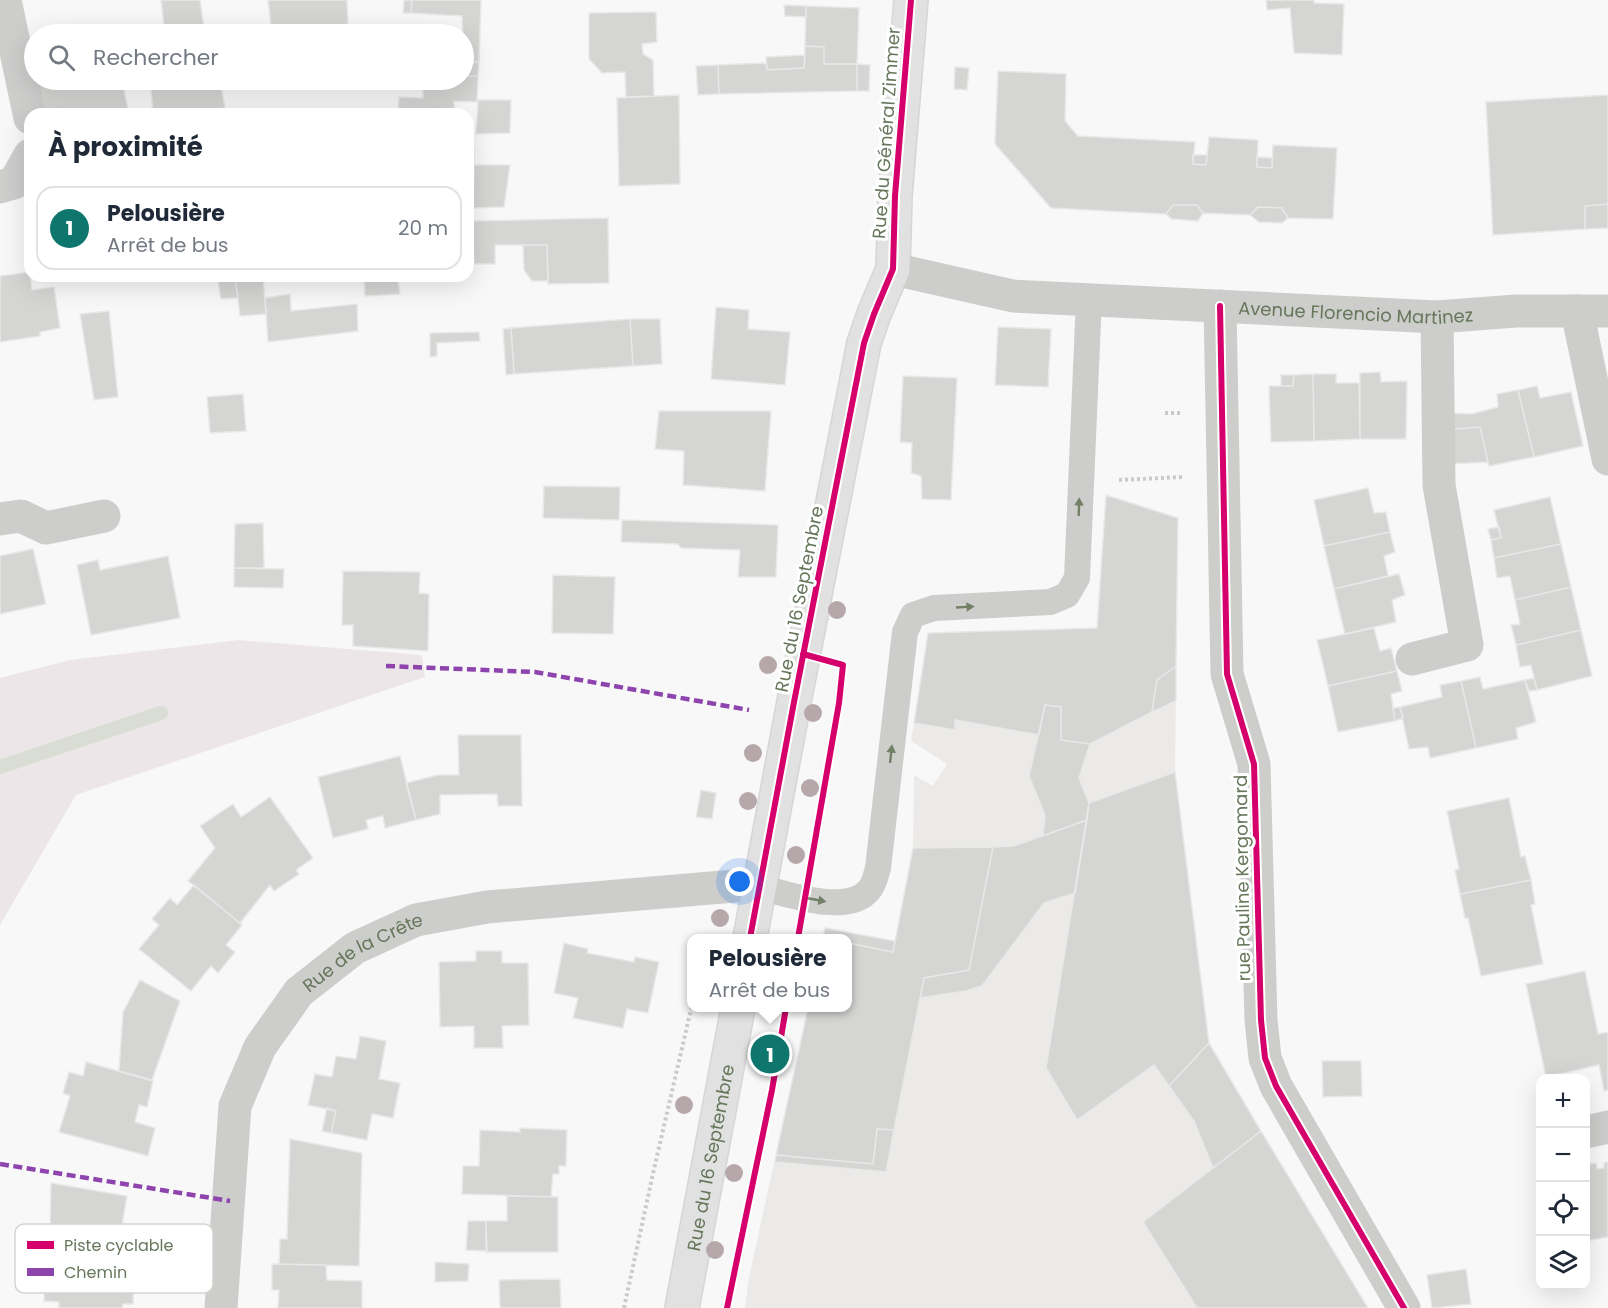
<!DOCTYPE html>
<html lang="fr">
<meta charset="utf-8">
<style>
:root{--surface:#fff;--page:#f2f2f3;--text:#1f2937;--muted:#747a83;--line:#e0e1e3;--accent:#0f766e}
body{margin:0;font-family:Poppins,sans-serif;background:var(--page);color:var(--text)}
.controls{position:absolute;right:18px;bottom:18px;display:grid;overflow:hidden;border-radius:12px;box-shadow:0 6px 24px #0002}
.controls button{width:54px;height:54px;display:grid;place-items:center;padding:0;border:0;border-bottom:2px solid var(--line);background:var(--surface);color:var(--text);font:30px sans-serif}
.you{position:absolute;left:740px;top:882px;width:21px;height:21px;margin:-15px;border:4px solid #fff;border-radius:50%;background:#1a73e8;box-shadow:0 0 0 9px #1a73e833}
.badge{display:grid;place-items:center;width:39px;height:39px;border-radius:50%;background:var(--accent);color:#fff;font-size:20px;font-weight:700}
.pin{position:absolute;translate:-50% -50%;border:3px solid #fff;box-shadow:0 2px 6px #0006}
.popup{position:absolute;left:687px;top:934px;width:165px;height:78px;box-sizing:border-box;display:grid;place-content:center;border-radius:12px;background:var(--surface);filter:drop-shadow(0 2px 4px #0005);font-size:20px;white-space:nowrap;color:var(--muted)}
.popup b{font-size:22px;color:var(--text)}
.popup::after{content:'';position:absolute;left:50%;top:100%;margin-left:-12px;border:12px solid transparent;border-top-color:var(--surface)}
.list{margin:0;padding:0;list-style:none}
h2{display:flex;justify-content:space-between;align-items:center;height:78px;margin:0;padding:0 24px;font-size:26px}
h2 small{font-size:20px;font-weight:400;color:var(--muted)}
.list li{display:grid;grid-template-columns:39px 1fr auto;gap:18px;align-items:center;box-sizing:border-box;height:84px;margin:0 12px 12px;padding:0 12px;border:2px solid var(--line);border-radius:18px}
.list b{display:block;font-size:22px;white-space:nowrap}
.list p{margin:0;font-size:20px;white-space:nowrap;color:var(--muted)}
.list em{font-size:20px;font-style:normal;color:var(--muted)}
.icon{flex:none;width:33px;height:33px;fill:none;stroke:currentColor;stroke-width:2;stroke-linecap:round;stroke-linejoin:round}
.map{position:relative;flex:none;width:1608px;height:1308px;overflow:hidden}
.search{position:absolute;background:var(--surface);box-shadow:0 6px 24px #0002;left:24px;top:24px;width:450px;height:66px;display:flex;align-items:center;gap:15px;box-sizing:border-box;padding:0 21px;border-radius:33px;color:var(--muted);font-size:22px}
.panel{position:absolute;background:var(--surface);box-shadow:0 6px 24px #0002;left:24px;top:108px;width:450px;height:174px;border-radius:18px}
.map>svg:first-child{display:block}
.built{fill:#ebeae9}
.green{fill:#ece6e8}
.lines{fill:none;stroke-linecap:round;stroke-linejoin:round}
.stream{stroke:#d9ddd4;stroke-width:14}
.building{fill:#d5d5d4;stroke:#e8e8e8;stroke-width:1.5}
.secondary-casing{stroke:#d6d6d5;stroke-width:36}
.path{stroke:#cacbc9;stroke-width:4;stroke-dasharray:3 3;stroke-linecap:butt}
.lane{stroke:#cdcecc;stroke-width:26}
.street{stroke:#cdcecc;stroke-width:33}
.secondary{stroke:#e0e1e0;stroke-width:33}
.quiet{stroke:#8e44ad;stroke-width:4.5;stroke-dasharray:9 4.5;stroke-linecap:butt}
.cycleway-casing{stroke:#fff;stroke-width:10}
.cycleway{stroke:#d6006c;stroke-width:6}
.tree{fill:#b6a8aa}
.oneway{fill:#718066}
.labels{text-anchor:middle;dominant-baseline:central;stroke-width:6;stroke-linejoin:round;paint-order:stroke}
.street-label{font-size:18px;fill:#67775b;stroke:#fff}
.key{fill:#fff;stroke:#d1d6ce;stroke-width:1.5}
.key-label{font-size:16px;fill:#67775b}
</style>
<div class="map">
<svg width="1608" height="1308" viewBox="0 0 1608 1308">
<rect width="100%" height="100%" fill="#f9f8f9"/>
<path class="built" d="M 1106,495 L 1178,518 L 1175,772 L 1209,1043 L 1368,1308 L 745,1308 L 749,1277 L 808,1008 L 848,1008 L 848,938 L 823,938 L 825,928 L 895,941 L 913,848 L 914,775 L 933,786 L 947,764 L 911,741 L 928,633 L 1097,628 Z"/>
<path class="green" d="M 239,640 L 422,655 L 425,677 L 76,795 L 0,925 L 0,678 L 70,660 Z"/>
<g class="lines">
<path class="stream" d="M 0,767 L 161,713"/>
</g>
<path class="building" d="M 161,0 L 200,0 L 204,27 L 212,28 L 213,34 L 165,34 Z
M 268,0 L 347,0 L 348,24 L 272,34 Z
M 404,0 L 412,0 L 411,13 L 403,13 Z
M 412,0 L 481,0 L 479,62 L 464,62 L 462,16 L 411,13 Z
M 1266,0 L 1314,0 L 1314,3 L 1344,4 L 1342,55 L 1294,53 L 1290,8 L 1267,10 Z
M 784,5 L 806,6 L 806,17 L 785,16 Z
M 806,6 L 859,8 L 857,64 L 824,64 L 824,47 L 805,46 Z
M 656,12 L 657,42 L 642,44 L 643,54 L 653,60 L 654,96 L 626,97 L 625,72 L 602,73 L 589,59 L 589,13 Z
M 805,46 L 824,47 L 824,64 L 857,64 L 857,91 L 719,94 L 718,65 L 766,63 L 767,70 L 804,68 Z
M 805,55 L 804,68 L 767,70 L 766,57 Z
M 464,62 L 479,62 L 478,76 L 464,76 Z
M 857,64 L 870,65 L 869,91 L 857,91 Z
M 718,65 L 719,94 L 698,95 L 696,66 Z
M 955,67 L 969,68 L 967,90 L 954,89 Z
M 998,71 L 1066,74 L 1065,121 L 1078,136 L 1195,142 L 1193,164 L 1206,165 L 1209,137 L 1258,140 L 1257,167 L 1272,168 L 1273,145 L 1337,148 L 1333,219 L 1288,218 L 1282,208 L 1258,207 L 1250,215 L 1203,213 L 1197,205 L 1173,205 L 1166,214 L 1051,208 L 995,144 Z
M 464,76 L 478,76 L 477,102 L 454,101 L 454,114 L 395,114 L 395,109 L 398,109 L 399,97 L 423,98 L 423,80 L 464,80 Z
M 35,80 L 122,80 L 129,114 L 42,114 Z
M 169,80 L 220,80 L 225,108 L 180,114 L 153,114 L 151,89 L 170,86 Z
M 679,95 L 680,184 L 619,186 L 617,98 Z
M 1608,95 L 1608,204 L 1585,206 L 1585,229 L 1493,235 L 1486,102 Z
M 478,100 L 511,100 L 510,133 L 476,134 Z
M 468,149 L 474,149 L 473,208 L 468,208 Z
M 1193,155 L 1207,155 L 1206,165 L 1193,164 Z
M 1257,157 L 1272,158 L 1272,168 L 1257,167 Z
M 474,165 L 510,165 L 504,207 L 473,208 Z
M 1608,204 L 1608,228 L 1585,229 L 1585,206 Z
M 1173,205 L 1197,205 L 1203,213 L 1198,221 L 1172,219 L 1166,214 Z
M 1258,207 L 1282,208 L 1288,218 L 1282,223 L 1259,222 L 1250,215 Z
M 608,218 L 609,283 L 548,284 L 547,245 L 495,245 L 495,264 L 474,264 L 472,221 Z
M 523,245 L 547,245 L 548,281 L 532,281 L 524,270 Z
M 30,272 L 32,290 L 54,287 L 60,328 L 40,332 L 40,336 L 0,342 L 0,276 Z
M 217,276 L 235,276 L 238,298 L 221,299 Z
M 235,276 L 263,276 L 266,314 L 240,316 Z
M 364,276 L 417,276 L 417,277 L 398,279 L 400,294 L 365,296 Z
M 290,294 L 291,311 L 357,304 L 358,331 L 268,342 L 265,298 Z
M 716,307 L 749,310 L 748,329 L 790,332 L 785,385 L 711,379 Z
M 109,311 L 118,397 L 94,400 L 80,314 Z
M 630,319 L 633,366 L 514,374 L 511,328 Z
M 630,319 L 660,319 L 662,364 L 633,366 Z
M 998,327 L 1051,329 L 1048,387 L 995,385 Z
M 511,328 L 514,374 L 506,375 L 503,329 Z
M 479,332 L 480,341 L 437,343 L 437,356 L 430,357 L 430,333 Z
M 1380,372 L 1381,382 L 1407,381 L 1406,439 L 1360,439 L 1360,373 Z
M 1313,374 L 1336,374 L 1336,383 L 1359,383 L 1360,439 L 1314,441 Z
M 1313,374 L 1314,441 L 1271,442 L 1269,386 L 1293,386 L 1294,375 Z
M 1281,375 L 1294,375 L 1293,386 L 1281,386 Z
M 903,376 L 957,378 L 951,500 L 922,499 L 921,476 L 911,473 L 912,443 L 900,442 Z
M 1537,386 L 1540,398 L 1571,392 L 1583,446 L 1534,457 L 1518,390 Z
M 1518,390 L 1534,457 L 1489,466 L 1480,427 L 1447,430 L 1450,413 L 1472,414 L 1498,407 L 1497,394 Z
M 243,394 L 246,431 L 210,433 L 207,397 Z
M 659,411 L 771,411 L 765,491 L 683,485 L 684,451 L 655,449 Z
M 1480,427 L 1488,462 L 1448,464 L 1447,430 Z
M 544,486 L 620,487 L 619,520 L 543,518 Z
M 1368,488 L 1374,513 L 1386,512 L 1390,532 L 1324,546 L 1314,500 Z
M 1106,495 L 1178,518 L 1176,666 L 1157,680 L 1152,712 L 1090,744 L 1061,740 L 1061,707 L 1045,705 L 1039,735 L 955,720 L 955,730 L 914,723 L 928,633 L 1097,628 Z
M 1550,497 L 1561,544 L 1494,558 L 1491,540 L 1501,538 L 1494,510 Z
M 622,520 L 778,525 L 776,577 L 738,577 L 740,550 L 681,548 L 678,544 L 621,542 Z
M 263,523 L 264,568 L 234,568 L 235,524 Z
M 1499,527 L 1501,538 L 1491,540 L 1488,529 Z
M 1390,532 L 1395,552 L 1384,556 L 1388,576 L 1334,589 L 1324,546 Z
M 1561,544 L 1571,587 L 1515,600 L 1510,576 L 1497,578 L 1494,558 Z
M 33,549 L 46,604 L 0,614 L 0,556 Z
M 168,556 L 180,618 L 91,635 L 77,565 L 98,560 L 100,570 Z
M 234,568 L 284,569 L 283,588 L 234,587 Z
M 343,571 L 420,572 L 419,593 L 429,594 L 428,651 L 353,646 L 353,625 L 342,625 Z
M 1399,574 L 1405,595 L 1392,600 L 1396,622 L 1345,634 L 1334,589 Z
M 553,575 L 615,577 L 613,634 L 552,633 Z
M 1571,587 L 1581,630 L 1516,645 L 1511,625 L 1520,624 L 1515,600 Z
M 1374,628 L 1380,651 L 1391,648 L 1397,671 L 1328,686 L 1317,640 Z
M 1581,630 L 1592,676 L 1537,690 L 1531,665 L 1520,667 L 1516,645 Z
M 1176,666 L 1176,701 L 1152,712 L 1157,680 Z
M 1397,671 L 1402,691 L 1391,694 L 1395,721 L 1338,732 L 1328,686 Z
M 1480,677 L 1483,689 L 1525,680 L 1536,722 L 1516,728 L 1518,739 L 1476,748 L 1461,681 Z
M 1534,678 L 1537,690 L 1529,691 L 1525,680 Z
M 1461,681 L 1476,748 L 1430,758 L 1428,747 L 1409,749 L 1400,707 L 1442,697 L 1440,685 Z
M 1045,705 L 1061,707 L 1061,740 L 1090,744 L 1079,778 L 1089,803 L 1087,820 L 1043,836 L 1045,815 L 1029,776 Z
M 1400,707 L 1403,718 L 1395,721 L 1393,708 Z
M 458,735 L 521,735 L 522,806 L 498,806 L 497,794 L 440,795 L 440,814 L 416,820 L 406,783 L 438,775 L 459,775 Z
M 400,756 L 416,820 L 385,828 L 383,816 L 366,820 L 368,829 L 333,838 L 318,777 Z
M 1175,772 L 1209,1043 L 1169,1086 L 1154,1065 L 1077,1120 L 1046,1068 L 1089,803 Z
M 701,790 L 716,793 L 712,819 L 696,817 Z
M 270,797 L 313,858 L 296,870 L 299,874 L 274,891 L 270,885 L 240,923 L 188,881 L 215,848 L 200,826 L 233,804 L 241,817 Z
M 1509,798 L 1521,857 L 1525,856 L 1531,880 L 1460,894 L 1455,870 L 1459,869 L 1447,811 Z
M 1087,820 L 1075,893 L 1044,903 L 982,986 L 966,991 L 920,998 L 924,978 L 969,970 L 993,847 L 1014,846 Z
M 993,847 L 969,970 L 924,978 L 894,1130 L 877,1129 L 873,1164 L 776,1155 L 808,1008 L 848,1008 L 848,943 L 893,952 L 913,848 Z
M 1531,880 L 1535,904 L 1531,905 L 1543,964 L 1481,976 L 1468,918 L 1465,918 L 1460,894 Z
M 194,885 L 242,925 L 226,945 L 235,952 L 218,973 L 211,966 L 191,991 L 139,949 L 159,925 L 152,919 L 170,898 L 177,905 Z
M 825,928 L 895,941 L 893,952 L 848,943 L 848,938 L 823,938 Z
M 564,943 L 588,949 L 587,953 L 634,962 L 635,957 L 659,962 L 648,1013 L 627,1009 L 623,1028 L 573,1018 L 578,998 L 554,993 Z
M 476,951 L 502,951 L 502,963 L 528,963 L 529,1025 L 502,1026 L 503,1048 L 474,1048 L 474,1026 L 440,1027 L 439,962 L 476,961 Z
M 1585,971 L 1598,1034 L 1608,1032 L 1608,1090 L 1604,1091 L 1599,1065 L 1546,1077 L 1526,984 Z
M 140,980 L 180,1001 L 152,1080 L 119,1071 L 123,1012 Z
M 360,1036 L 386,1041 L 379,1079 L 400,1083 L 393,1118 L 372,1114 L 367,1140 L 331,1133 L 336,1111 L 308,1105 L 315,1074 L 332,1077 L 336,1056 L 356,1059 Z
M 1209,1043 L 1261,1131 L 1213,1168 L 1194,1121 L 1169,1086 Z
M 1322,1061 L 1361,1061 L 1362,1096 L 1323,1097 Z
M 86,1062 L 153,1081 L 147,1107 L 139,1105 L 135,1122 L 155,1128 L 148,1156 L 59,1132 L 70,1096 L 63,1093 L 69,1072 L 83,1076 Z
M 327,1108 L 336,1111 L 331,1133 L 322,1131 Z
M 520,1128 L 567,1130 L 566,1166 L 559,1166 L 559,1174 L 553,1174 L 551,1197 L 462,1194 L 463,1166 L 479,1166 L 480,1130 L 520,1132 Z
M 877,1129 L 894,1130 L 886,1172 L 775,1162 L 776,1155 L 873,1164 Z
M 1261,1131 L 1368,1308 L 1197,1308 L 1143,1222 Z
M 290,1139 L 362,1153 L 359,1266 L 279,1264 L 280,1239 L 287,1239 Z
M 1608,1162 L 1608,1237 L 1586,1241 L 1586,1164 L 1596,1163 L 1597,1169 L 1604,1168 L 1604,1163 Z
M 51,1183 L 127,1196 L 121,1231 L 108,1231 L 107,1250 L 135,1252 L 134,1279 L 31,1276 L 32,1234 L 50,1234 Z
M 507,1196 L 558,1197 L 558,1252 L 486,1252 L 486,1221 L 507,1221 Z
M 468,1221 L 486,1221 L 487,1251 L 466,1250 Z
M 435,1262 L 469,1264 L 468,1281 L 435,1282 Z
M 272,1264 L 326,1265 L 327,1280 L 362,1281 L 362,1308 L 278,1308 L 279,1290 L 272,1290 Z
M 1466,1269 L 1471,1304 L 1432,1308 L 1427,1275 Z
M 45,1276 L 134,1279 L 133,1304 L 123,1304 L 122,1308 L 59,1308 L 59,1302 L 44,1301 Z
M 560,1279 L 561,1308 L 500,1308 L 499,1280 Z"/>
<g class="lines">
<defs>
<g id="secondary">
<path d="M 750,938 L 794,702 L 864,343 L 874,314 L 893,269 L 895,196 L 911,0"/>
<path id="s3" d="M 682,1308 L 738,1008"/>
</g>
</defs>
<use href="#secondary" class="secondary-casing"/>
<path class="path" d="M 1165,413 L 1182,413
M 1119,480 L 1183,477
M 624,1308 L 654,1169 L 692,1005"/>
<path class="lane" d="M 760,887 C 788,894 848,916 869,890 C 874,885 876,875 878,868 L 905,632 L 913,615 L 934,608 L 1050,602 L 1067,595 L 1077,578 L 1089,298"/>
<g class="street">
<path d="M 5,0 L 30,118"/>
<path d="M 0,187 L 14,183 L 30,155"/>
<path id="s1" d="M 893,269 L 1013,296 L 1437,317 L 1516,311 L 1608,311"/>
<path d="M 1220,306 L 1227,674 L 1254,764 L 1261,1020 L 1265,1058 L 1276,1086 L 1404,1308"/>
<path d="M 1577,311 L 1608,459"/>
<path d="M 0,519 L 21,516 L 46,528 L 104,516"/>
<path d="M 1412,659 L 1467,645 L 1439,485 L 1437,317"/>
<path d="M 1586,1132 L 1608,1127"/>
<path id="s2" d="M 221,1308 L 235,1106 L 260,1047 L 299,992 L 355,948 L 416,920 L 487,907 L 746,885 L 760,887"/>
</g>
<use href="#secondary" class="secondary"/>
<path class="quiet" d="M 386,666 L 535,672 L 749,710
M 0,1164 L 230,1201"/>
<defs>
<path id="cycleway" d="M 1220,306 L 1227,674 L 1254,764 L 1261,1020 L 1265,1058 L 1276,1086 L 1404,1308
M 750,938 L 794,702 L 864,343 L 874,314 L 893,269 L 895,196 L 911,0
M 798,938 L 839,703 L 843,665 L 803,654
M 727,1308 L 772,1090 L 786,1008"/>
</defs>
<use href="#cycleway" class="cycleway-casing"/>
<use href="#cycleway" class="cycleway"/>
</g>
<g class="tree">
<circle cx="837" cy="610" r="9"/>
<circle cx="768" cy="665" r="9"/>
<circle cx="813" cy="713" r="9"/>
<circle cx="753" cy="753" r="9"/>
<circle cx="810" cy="788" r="9"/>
<circle cx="748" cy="801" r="9"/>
<circle cx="796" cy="855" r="9"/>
<circle cx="720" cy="918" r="9"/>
<circle cx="684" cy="1105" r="9"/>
<circle cx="734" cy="1173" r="9"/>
<circle cx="715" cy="1250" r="9"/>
</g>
<defs><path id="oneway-solid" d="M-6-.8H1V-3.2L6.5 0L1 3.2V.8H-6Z" transform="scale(1.5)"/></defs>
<g class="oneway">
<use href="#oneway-solid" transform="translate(1079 507) rotate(-88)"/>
<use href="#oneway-solid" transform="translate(965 607) rotate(-3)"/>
<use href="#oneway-solid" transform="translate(891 754) rotate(-84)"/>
<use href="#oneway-solid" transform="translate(817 900) rotate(11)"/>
</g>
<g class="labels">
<g class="street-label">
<text transform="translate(886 133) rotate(-86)">Rue du Général Zimmer</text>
<text stroke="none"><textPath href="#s1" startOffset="466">Avenue Florencio Martinez</textPath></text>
<text transform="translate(799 599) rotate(-79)">Rue du 16 Septembre</text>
<text transform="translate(1242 878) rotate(-91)">rue Pauline Kergomard</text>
<text stroke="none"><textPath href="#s2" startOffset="410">Rue de la Crête</textPath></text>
<text stroke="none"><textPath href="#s3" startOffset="153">Rue du 16 Septembre</textPath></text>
</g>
</g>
<rect x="15" y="1224" width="198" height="69" rx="9" class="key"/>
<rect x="27" y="1241" width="27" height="8" fill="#d6006c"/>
<rect x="27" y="1268" width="27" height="8" fill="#8e44ad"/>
<g class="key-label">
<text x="64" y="1251">Piste cyclable</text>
<text x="64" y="1278">Chemin</text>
</g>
</svg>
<div class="controls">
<button>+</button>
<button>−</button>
<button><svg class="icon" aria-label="locate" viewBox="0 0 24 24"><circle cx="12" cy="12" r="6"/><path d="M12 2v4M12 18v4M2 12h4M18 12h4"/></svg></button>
<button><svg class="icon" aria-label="layers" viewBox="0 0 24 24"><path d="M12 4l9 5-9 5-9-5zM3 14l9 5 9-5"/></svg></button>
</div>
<div class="you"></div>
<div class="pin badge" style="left:770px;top:1054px">1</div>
<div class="popup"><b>Pelousière</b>Arrêt de bus</div>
<div class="search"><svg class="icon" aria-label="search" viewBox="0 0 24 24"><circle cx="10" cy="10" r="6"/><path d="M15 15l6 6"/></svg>Rechercher</div>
<section class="panel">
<h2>À proximité<small></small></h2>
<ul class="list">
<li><span class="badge">1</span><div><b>Pelousière</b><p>Arrêt de bus</p></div><em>20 m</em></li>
</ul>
</section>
</div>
